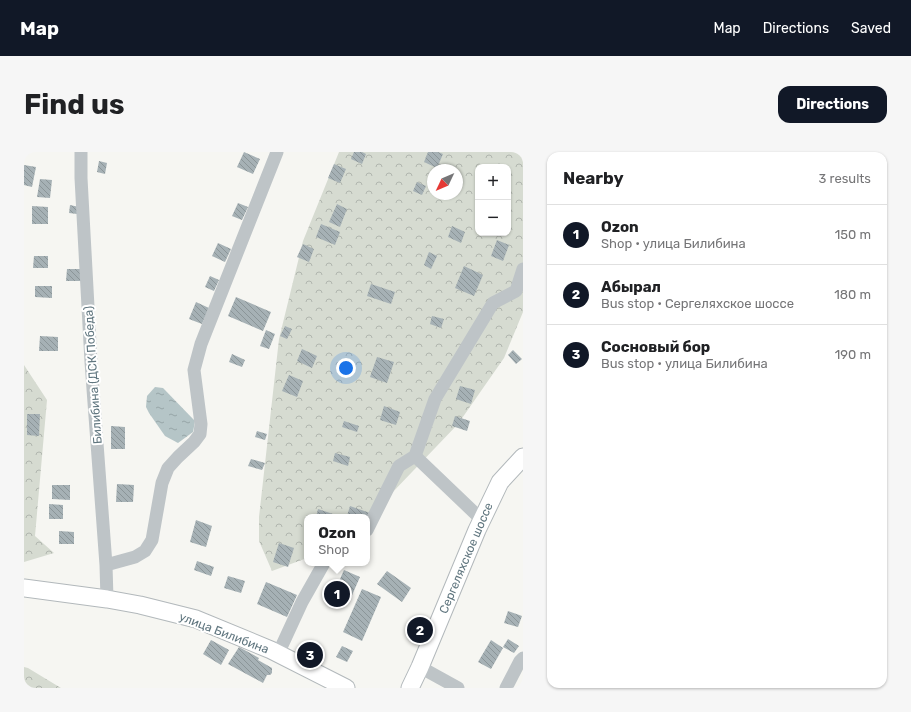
<!DOCTYPE html>
<meta charset="utf-8">
<style>
:root{--surface:#fff;--page:#f6f6f6;--text:#202124;--muted:#757577;--line:#e0e0e0;--accent:#111827}
body{margin:0;font-family:Rubik,sans-serif;background:var(--page);color:var(--text)}
.controls{position:absolute;right:12px;top:12px;display:grid;overflow:hidden;border-radius:8px;box-shadow:0 1px 3px #0004}
.controls button{width:36px;height:36px;display:grid;place-items:center;padding:0;border:0;border-bottom:1px solid var(--line);background:var(--surface);color:var(--text);font:20px sans-serif}
.compass{position:absolute;left:403px;top:12px;width:36px;height:36px;border-radius:50%;background:var(--surface);box-shadow:0 1px 3px #0004;rotate:226deg}
.you{position:absolute;left:322px;top:216px;width:14px;height:14px;margin:-10px;border:3px solid #fff;border-radius:50%;background:#1a73e8;box-shadow:0 0 0 6px #1a73e833}
.badge{display:grid;place-items:center;width:26px;height:26px;border-radius:50%;background:var(--accent);color:#fff;font-size:13px;font-weight:700}
.pin{position:absolute;translate:-50% -50%;border:2px solid #fff;box-shadow:0 1px 4px #0006}
.popup{position:absolute;left:280px;top:362px;width:66px;height:52px;box-sizing:border-box;display:grid;place-content:center;border-radius:8px;background:var(--surface);filter:drop-shadow(0 1px 3px #0005);font-size:13px;white-space:nowrap;color:var(--muted)}
.popup b{font-size:15px;color:var(--text)}
.popup::after{content:'';position:absolute;left:50%;top:100%;margin-left:-8px;border:8px solid transparent;border-top-color:var(--surface)}
.list{margin:0;padding:0;list-style:none}
h2{display:flex;justify-content:space-between;align-items:center;height:52px;margin:0;padding:0 16px;font-size:17px}
h2 small{font-size:13px;font-weight:400;color:var(--muted)}
.list li{display:grid;grid-template-columns:26px 1fr auto;gap:12px;align-items:center;box-sizing:border-box;height:60px;padding:0 16px;border-top:1px solid var(--line)}
.list b{display:block;font-size:15px;white-space:nowrap}
.list p{margin:0;font-size:13px;white-space:nowrap;color:var(--muted)}
.list em{font-size:13px;font-style:normal;color:var(--muted)}
.map{position:relative;flex:none;width:499px;height:536px;overflow:hidden;border-radius:12px}
header{display:flex;align-items:center;gap:24px;box-sizing:border-box;height:56px;padding:0 20px;background:var(--accent);color:#fff}
header strong{font-size:19px}
nav{display:flex;gap:22px;margin-inline-start:auto;font-size:14px}
.intro{display:flex;align-items:center;justify-content:space-between;box-sizing:border-box;height:96px;padding:0 24px}
h1{margin:0;font-size:28px}
.button{padding:10px 18px;border-radius:12px;background:var(--accent);color:#fff;font-size:14px;font-weight:700}
main{display:flex;gap:24px;padding:0 24px}
aside{flex:1;background:var(--surface);border-radius:12px;box-shadow:0 1px 3px #0004}
.map>svg:first-child{display:block}
.forest{fill:url(#forest-crowns);fill-rule:evenodd}
.water{fill:url(#water-ripples)}
.building{fill:url(#building-back-hatch)}
.lines{fill:none;stroke-linecap:round;stroke-linejoin:round}
.major-casing{stroke:#b2b8bb;stroke-width:19}
.minor{stroke:#bec4c7;stroke-width:13}
.major{stroke:#fff;stroke-width:17}
.labels{text-anchor:middle;dominant-baseline:central;stroke-width:4;stroke-linejoin:round;paint-order:stroke}
.street-label{font-size:12px;fill:#60767f;stroke:#fff}
</style>
<header>
<strong>Map</strong>
<nav><a>Map</a><a>Directions</a><a>Saved</a></nav>
</header>
<div class="intro"><h1>Find us</h1><a class="button">Directions</a></div>
<main>
<div class="map">
<svg width="499" height="536" viewBox="0 0 499 536">
<defs>
<pattern id="forest-crowns" width="20" height="18" patternUnits="userSpaceOnUse"><rect width="20" height="18" fill="#d6dbd1"/><path d="M2 6a3 3 0 1 1 6 0M12 15a3 3 0 1 1 6 0" fill="none" stroke="#b1b6af"/></pattern>
<pattern id="water-ripples" width="26" height="14" patternUnits="userSpaceOnUse"><rect width="26" height="14" fill="#b5c5c7"/><path d="M2 4q2-2 4 0t4 0M15 11q2-2 4 0t4 0" fill="none" stroke="#97a5a7"/></pattern>
<pattern id="building-back-hatch" width="6" height="6" patternUnits="userSpaceOnUse"><rect width="6" height="6" fill="#a6b1b5"/><path d="M-1 5l2 2M0 0l6 6M5-1l2 2" fill="none" stroke="#8b9598"/></pattern>
</defs>
<rect width="100%" height="100%" fill="#f6f6f2"/>
<path class="forest" d="M 315,0 L 499,0 L 499,160 L 480,206 L 434,272 L 343,367 L 343,365 L 283,365 L 283,406 L 248,419 L 235,389 L 235,365 L 255,187 L 279,89 ZM 454,15 L 484,15 L 484,81 L 454,81 ZM 409,18 L 433,18 L 433,42 L 409,42 Z
M 0,213 L 23,248 L 11,384 L 30,401 L 0,410 Z
M 0,515 L 4,516 L 37,536 L 0,536 Z"/>
<path class="water" d="M 131,235 L 139,236 L 171,269 L 169,280 L 154,291 L 141,284 L 125,261 L 122,255 L 123,244 Z"/>
<path class="building" d="M 220,0 L 236,7 L 229,22 L 213,15 Z
M 330,0 L 338,0 L 342,2 L 338,12 L 327,7 Z
M 404,0 L 414,0 L 419,2 L 413,16 L 400,10 Z
M 75,9 L 83,11 L 81,22 L 73,20 Z
M 310,12 L 322,17 L 316,31 L 304,26 Z
M 0,13 L 12,15 L 8,35 L 0,33 Z
M 16,27 L 28,28 L 26,46 L 13,45 Z
M 393,30 L 402,34 L 398,43 L 389,39 Z
M 214,51 L 224,55 L 218,68 L 208,64 Z
M 313,52 L 323,57 L 316,75 L 305,70 Z
M 46,53 L 55,55 L 53,62 L 45,61 Z
M 8,54 L 24,55 L 24,72 L 8,72 Z
M 297,72 L 316,80 L 311,93 L 292,85 Z
M 428,74 L 441,80 L 437,91 L 424,85 Z
M 473,88 L 485,93 L 479,109 L 467,104 Z
M 194,91 L 207,97 L 201,110 L 188,104 Z
M 279,92 L 290,97 L 285,110 L 273,105 Z
M 405,100 L 413,104 L 407,117 L 400,113 Z
M 10,104 L 24,104 L 24,116 L 9,116 Z
M 440,114 L 459,123 L 450,144 L 431,136 Z
M 43,117 L 61,117 L 61,129 L 42,129 Z
M 186,124 L 195,128 L 190,139 L 181,135 Z
M 347,132 L 371,140 L 367,152 L 343,144 Z
M 11,134 L 28,134 L 28,146 L 11,145 Z
M 212,145 L 247,160 L 239,179 L 204,164 Z
M 172,150 L 185,156 L 178,172 L 165,167 Z
M 408,164 L 420,167 L 417,176 L 406,172 Z
M 261,174 L 268,177 L 263,187 L 256,184 Z
M 242,178 L 251,182 L 245,197 L 236,194 Z
M 16,184 L 34,185 L 34,199 L 15,199 Z
M 278,197 L 293,204 L 288,216 L 273,209 Z
M 489,198 L 498,207 L 492,212 L 484,203 Z
M 208,202 L 221,208 L 218,215 L 205,210 Z
M 353,205 L 370,210 L 363,231 L 346,225 Z
M 265,223 L 279,229 L 273,245 L 258,239 Z
M 436,234 L 451,238 L 447,252 L 432,247 Z
M 360,254 L 376,260 L 372,273 L 356,268 Z
M 3,262 L 16,262 L 15,284 L 3,283 Z
M 431,264 L 446,269 L 443,279 L 428,274 Z
M 320,269 L 335,274 L 333,280 L 318,275 Z
M 87,274 L 101,275 L 101,297 L 87,297 Z
M 233,279 L 243,282 L 241,288 L 231,285 Z
M 311,301 L 326,305 L 324,314 L 309,309 Z
M 227,307 L 241,311 L 238,318 L 224,314 Z
M 93,332 L 110,333 L 109,350 L 92,350 Z
M 28,333 L 46,333 L 46,348 L 28,347 Z
M 25,352 L 39,353 L 39,367 L 25,367 Z
M 326,354 L 346,361 L 344,365 L 327,365 L 323,364 Z
M 294,357 L 312,363 L 311,365 L 292,365 Z
M 172,368 L 188,374 L 182,395 L 166,390 Z
M 35,379 L 50,380 L 50,392 L 35,392 Z
M 255,391 L 270,396 L 264,415 L 249,410 Z
M 173,409 L 190,415 L 187,424 L 170,418 Z
M 320,418 L 336,425 L 325,450 L 309,443 Z
M 363,419 L 387,436 L 378,450 L 353,432 Z
M 204,424 L 221,429 L 217,441 L 200,436 Z
M 242,430 L 273,443 L 263,465 L 233,452 Z
M 338,437 L 357,445 L 338,489 L 319,480 Z
M 484,459 L 498,464 L 494,475 L 480,471 Z
M 484,487 L 495,494 L 490,501 L 479,495 Z
M 187,488 L 205,498 L 197,513 L 179,502 Z
M 467,488 L 479,496 L 467,517 L 454,510 Z
M 318,494 L 329,499 L 323,510 L 312,505 Z
M 215,495 L 235,506 L 234,508 L 248,516 L 248,521 L 246,523 L 243,523 L 239,531 L 204,512 Z"/>
<g class="lines">
<defs>
<path id="major" d="M 0,436 L 83,447 L 116,453 L 172,467 L 247,498 L 322,536
M 386,536 L 396,515 L 453,378 L 476,330 L 499,305"/>
</defs>
<use href="#major" class="major-casing"/>
<path class="minor" d="M 57,0 L 57,26 L 67,210 L 82,413 L 83,447
M 391,304 L 458,368
M 343,378 L 375,314 L 391,304 L 411,247 L 469,151 L 492,139 L 499,117
M 82,413 L 111,405 L 121,399 L 128,388 L 138,331 L 144,316 L 154,305 L 170,290 L 176,282 L 177,272 L 170,218 L 177,192 L 253,0
M 254,502 L 278,450 L 300,411
M 396,515 L 434,536
M 482,536 L 496,509 L 499,506"/>
<use href="#major" class="major"/>
</g>
<g class="labels">
<g class="street-label">
<text transform="translate(69 223) rotate(-94)">Билибина (ДСК Победа)</text>
<text transform="translate(442 406) rotate(-67)">Сергеляхское шоссе</text>
<text transform="translate(200 481) rotate(21)">улица Билибина</text>
</g>
</g>
</svg>
<div class="controls">
<button>+</button>
<button>−</button>
</div>
<svg class="compass" viewBox="-18 -18 36 36"><path d="M0-13l5 13h-10z" fill="#e53935"/><path d="M0 13l5-13h-10z" fill="#757577"/></svg>
<div class="you"></div>
<div class="pin badge" style="left:313px;top:442px">1</div>
<div class="popup"><b>Ozon</b>Shop</div>
<div class="pin badge" style="left:396px;top:478px">2</div>
<div class="pin badge" style="left:286px;top:503px">3</div>
</div>
<aside>
<h2>Nearby<small>3 results</small></h2>
<ul class="list">
<li><span class="badge">1</span><div><b>Ozon</b><p>Shop · улица Билибина</p></div><em>150 m</em></li>
<li><span class="badge">2</span><div><b>Абырал</b><p>Bus stop · Сергеляхское шоссе</p></div><em>180 m</em></li>
<li><span class="badge">3</span><div><b>Сосновый бор</b><p>Bus stop · улица Билибина</p></div><em>190 m</em></li>
</ul>
</aside>
</main>
